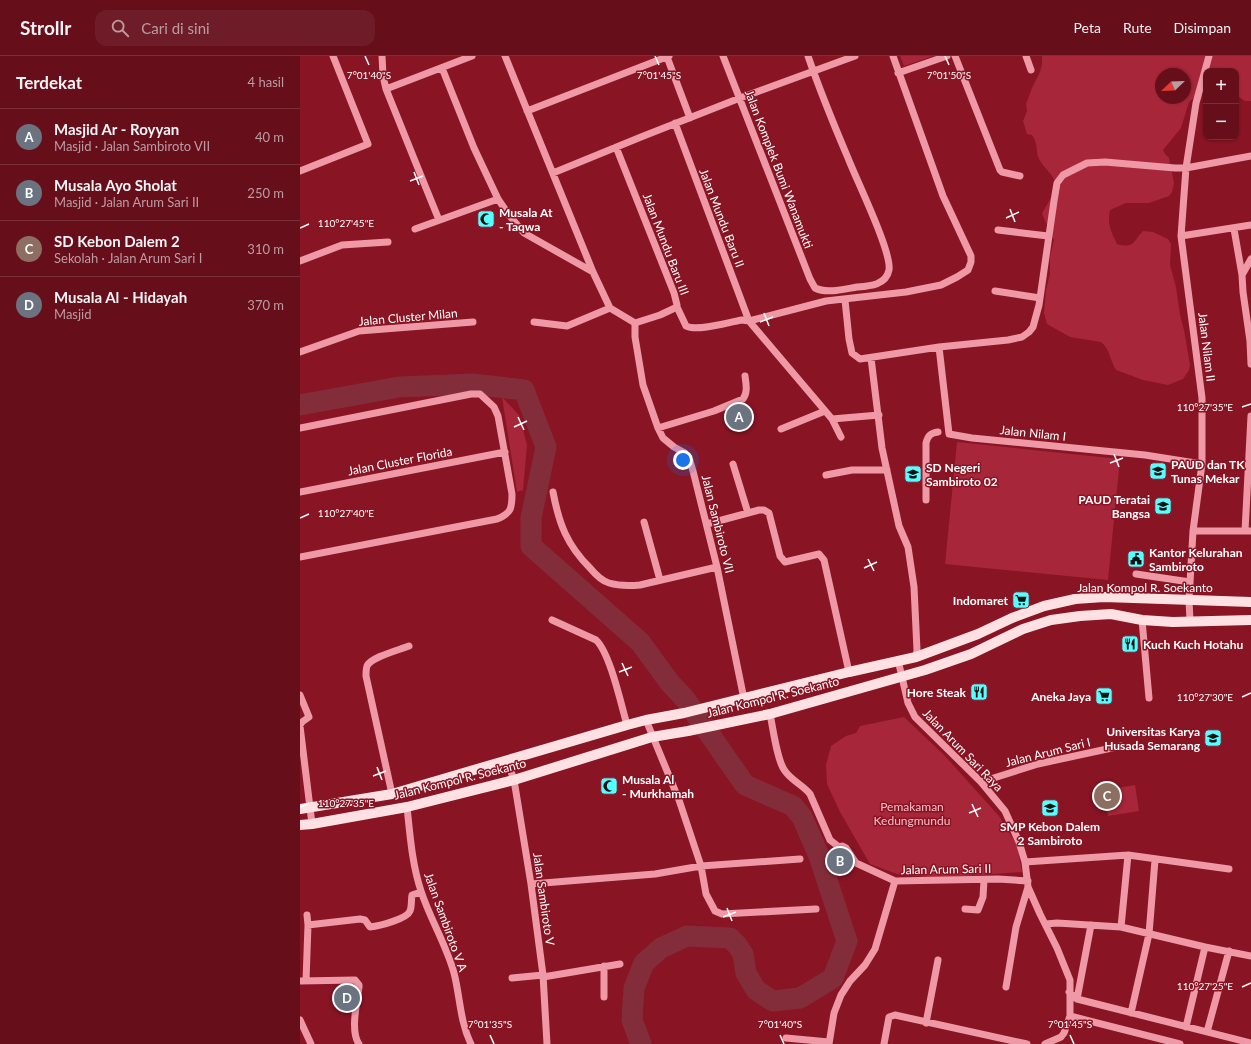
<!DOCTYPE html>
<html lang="id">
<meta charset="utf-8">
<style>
:root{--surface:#660f1b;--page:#6e1d28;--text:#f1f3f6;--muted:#bc9ca3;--line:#792f3a;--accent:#8c9099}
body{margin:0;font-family:Lato,sans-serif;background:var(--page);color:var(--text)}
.controls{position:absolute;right:12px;top:12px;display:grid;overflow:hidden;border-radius:8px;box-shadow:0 1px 3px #0004}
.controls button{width:36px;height:36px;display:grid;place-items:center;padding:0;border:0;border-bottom:1px solid var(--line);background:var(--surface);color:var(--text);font:20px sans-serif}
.compass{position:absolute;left:855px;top:12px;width:36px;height:36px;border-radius:50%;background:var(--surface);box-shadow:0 1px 3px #0004;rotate:247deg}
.you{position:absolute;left:383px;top:404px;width:14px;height:14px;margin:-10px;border:3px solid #fff;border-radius:50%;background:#1a73e8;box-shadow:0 0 0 6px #1a73e833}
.badge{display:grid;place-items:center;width:26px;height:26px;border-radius:50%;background:var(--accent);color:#fff;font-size:13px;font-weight:700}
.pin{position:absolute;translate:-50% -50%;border:2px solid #fff;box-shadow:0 1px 4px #0006}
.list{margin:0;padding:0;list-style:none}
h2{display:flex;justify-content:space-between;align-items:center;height:52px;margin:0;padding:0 16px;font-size:17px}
h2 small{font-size:13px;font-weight:400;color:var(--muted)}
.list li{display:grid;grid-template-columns:26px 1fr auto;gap:12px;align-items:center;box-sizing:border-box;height:56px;padding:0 16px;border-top:1px solid var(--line)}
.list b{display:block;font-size:15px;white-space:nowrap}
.list p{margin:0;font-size:13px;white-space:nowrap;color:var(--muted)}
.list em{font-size:13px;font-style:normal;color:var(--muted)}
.icon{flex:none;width:22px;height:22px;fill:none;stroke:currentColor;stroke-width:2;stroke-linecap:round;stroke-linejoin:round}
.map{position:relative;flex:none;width:951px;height:988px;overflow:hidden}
header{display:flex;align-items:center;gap:24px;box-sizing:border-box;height:56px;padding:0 20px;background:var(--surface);border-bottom:1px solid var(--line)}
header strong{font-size:19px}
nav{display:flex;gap:22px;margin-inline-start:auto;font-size:14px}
.search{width:280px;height:36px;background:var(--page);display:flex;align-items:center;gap:10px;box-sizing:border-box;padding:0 14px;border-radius:12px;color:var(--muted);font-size:15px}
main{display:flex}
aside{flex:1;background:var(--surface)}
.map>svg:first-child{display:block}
.green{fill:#a72639;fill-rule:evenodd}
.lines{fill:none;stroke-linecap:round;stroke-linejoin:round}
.river{stroke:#842d3a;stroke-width:21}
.minor{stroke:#ef99a6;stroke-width:7}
.major{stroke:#ffe1e4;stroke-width:10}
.ticks{fill:none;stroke:#fff;stroke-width:1.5}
.labels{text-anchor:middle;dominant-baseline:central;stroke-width:3;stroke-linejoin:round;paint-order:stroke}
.street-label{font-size:12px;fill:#fff;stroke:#881424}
.poi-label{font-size:12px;font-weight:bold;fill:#fff;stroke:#881424;text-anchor:start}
.park-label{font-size:12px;fill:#fbbfc8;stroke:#881424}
.ticks-label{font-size:10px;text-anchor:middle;fill:#fff;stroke:#881424;stroke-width:3;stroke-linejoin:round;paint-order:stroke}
</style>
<header>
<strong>Strollr</strong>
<div class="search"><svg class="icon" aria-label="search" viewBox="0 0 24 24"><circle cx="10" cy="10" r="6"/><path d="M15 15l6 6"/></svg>Cari di sini</div>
<nav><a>Peta</a><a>Rute</a><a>Disimpan</a></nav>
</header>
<main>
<aside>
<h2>Terdekat<small>4 hasil</small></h2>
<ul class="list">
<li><span class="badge" style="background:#6b7280">A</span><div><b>Masjid Ar - Royyan</b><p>Masjid · Jalan Sambiroto VII</p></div><em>40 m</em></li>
<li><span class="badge" style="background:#6b7280">B</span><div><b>Musala Ayo Sholat</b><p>Masjid · Jalan Arum Sari II</p></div><em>250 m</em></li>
<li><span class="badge" style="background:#8d6e63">C</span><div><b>SD Kebon Dalem 2</b><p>Sekolah · Jalan Arum Sari I</p></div><em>310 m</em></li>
<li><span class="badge" style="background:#6b7280">D</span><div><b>Musala Al - Hidayah</b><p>Masjid</p></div><em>370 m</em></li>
</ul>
</aside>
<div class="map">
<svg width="951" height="988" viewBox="0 0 951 988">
<rect width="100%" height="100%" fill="#881424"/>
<path class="green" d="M 600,0 L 633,0 L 604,10 Z
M 742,0 L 951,0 L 951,45 L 945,45 L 936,39 L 936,15 L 906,15 L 906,34 L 903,34 L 889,46 L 881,72 L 863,94 L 865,98 L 869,102 L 874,127 L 872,136 L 869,140 L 849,147 L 826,147 L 810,154 C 807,167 811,176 817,188 C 835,193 833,185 843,175 L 853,176 L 868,183 L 871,188 L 870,209 L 876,231 L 880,259 L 884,274 L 890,309 L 889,314 L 883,323 L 868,329 L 843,324 L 816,314 C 810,305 810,293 801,286 L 770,281 L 747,268 L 744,257 L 746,234 L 750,218 L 750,201 L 754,184 L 742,158 C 747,146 761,133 752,120 C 748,114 742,109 739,103 C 735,95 739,89 732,79 L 727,78 L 723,65 L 727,55 L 726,48 L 732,32 L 740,16 L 742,8 ZM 861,18 L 885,18 L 885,42 L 861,42 Z
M 202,341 L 219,359 L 227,389 L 223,434 L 217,436 Z
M 657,386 L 820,403 L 808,524 L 645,508 Z
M 604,661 L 645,700 L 699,760 L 717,789 L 722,816 L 637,822 L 597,818 L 570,808 L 540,756 L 527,728 L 526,709 L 531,690 L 546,680 L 556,677 L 560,670 Z
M 835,729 L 839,755 L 808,760 L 804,734 Z"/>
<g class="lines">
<path class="river" d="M 0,349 L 99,331 L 173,328 L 224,334 L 246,391 L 231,462 L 231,490 L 340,586 L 370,627 L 385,643 L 445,729 L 493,750 L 502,761 L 519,800 L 547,885 L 533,922 L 500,942 L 473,945 L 456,934 L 446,917 L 443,898 L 437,889 L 430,882 L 387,880 L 361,892 L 344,907 L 334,932 L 332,964 L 341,988"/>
<path class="minor" d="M 82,0 L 83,20 L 86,33 L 115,105 L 139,164
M 205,0 L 293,216 L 310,252 L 335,267
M 423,0 L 510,223 L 515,232 C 527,238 545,233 557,231 C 570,230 586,229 589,214 C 592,196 556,123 548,102 C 534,69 520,35 508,0
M 655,0 L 700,114 L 702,116 L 720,120
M 726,0 L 731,14
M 367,1 L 390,62
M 142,12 L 174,92 L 198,143 L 209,159 L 224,177 L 293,216
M 598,17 L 647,0
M 86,33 L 172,0
M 227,55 L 369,0
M 375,67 L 449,265 L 532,363 L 541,381
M 316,91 L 374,237 L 377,249 L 377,251 L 360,259 L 335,267
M 0,115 L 68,88 L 33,0
M 253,117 L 341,81 L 440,42 L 555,0
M 115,173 L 198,143
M 934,173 L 942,219
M 698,174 L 748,180
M 881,180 L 951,169
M 951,203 L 942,219 L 943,236 L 950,285 L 951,308
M 0,205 L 42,189 L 88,186
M 695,235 L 740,242
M 545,244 L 549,283 L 552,297 L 560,303 L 639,291 L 708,284 L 722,281 L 729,276 L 733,271 L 739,249 L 754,145 L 757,127 L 763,119 L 787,107 L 805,106 L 875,112 L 886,112 L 951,100
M 377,251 L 386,270 C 397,276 429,266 442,264 L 449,265 L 526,245 L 606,236 L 641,229 L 657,221 L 668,214 L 671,206 L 671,200 L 643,140 L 593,0
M 234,266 L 267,270 L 310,252
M 335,267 L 335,281 L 343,329 L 358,372 L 363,382 L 374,391 L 385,397 L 390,405 L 393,415 L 417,511 L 444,643
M 639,291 L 649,378 L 672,382 L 845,399 L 902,408
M 0,296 L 59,275 L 173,266
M 571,302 L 582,392 L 599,470 L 608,491 L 614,531 L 617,594 L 616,601
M 532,363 L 579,359
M 0,372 L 171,338 L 180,338 L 194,351 L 198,360 L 212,438 C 212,453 211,457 197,463 L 0,501
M 358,372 L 414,355 L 443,343 C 448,336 446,328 445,320
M 481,373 L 525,355
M 433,408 L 448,457
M 526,419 L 552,414 L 587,414
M 0,436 L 205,396
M 253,436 C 259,468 267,489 290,512 C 295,518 302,525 309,527 C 319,530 330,530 340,529 L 417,511
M 626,444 L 626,387 C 628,379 631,377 638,376
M 344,466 L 360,524
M 407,468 L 459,454 L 464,454 L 469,457 L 480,500 L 485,506 L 519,498 L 524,504 L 549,616
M 893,475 L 951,475
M 945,475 L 951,360
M 836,518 L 890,526
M 252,564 L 296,584 C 310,597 321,648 327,669
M 842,564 L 849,642
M 890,565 L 889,544 L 893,475 L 902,408 L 902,342 L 881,180 L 886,112 L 896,47 L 909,0
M 598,604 L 608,647 L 615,661 L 681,726 L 705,755 L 719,786 L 725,806 L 728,831 L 740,858 L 757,892 L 770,924 L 770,960 L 764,977 L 761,981 L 745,988
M 0,639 L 9,661 L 2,666 L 0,669
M 470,658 C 473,672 477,705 485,715 C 492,725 503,729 510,738 L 530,784 L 539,791 L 542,790 L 546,792 L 556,807 L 595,825 L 698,823 L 728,825
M 346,664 L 379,744 L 401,810 L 406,838 L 415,855 L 422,858 L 516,853
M 0,670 L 12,768
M 207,704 L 214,724 L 231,828 L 243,919 L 247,988
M 681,726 L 738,708 L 821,690
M 92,738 L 66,620 C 66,617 66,613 67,610 C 71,601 99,594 109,590
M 107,751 C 110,779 112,808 121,835 C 130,863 146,888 154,917 C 160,940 160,966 171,988
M 725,806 L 828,799 L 929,813
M 231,828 L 355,818 L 401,810 L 500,803
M 665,853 L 678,854 L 683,841 L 684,824
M 746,868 L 757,867 L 821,871 L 905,891 L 951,900
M 8,869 L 60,863 L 65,864 L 70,871 C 79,870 107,863 110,855 C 112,850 111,844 112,839 L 121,836
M 821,871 L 828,799
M 243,921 L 320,908
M 212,922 L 243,919
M 0,925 L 55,924 L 59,929 L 59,931 C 57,946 50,976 59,988
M 6,925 L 8,869 L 7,859
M 706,931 L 716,871 L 728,831
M 769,936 L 777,943 L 951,987
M 304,941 L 304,910
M 777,943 L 791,869
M 831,957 L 849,878 L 855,804
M 770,960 L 880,988
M 0,964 L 11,988
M 626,967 L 638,904
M 886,971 L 905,891
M 907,976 L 929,895
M 486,982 L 529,986
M 529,988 L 534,957 L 541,939 L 550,925 L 565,909 L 575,893 L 595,825
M 584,988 L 589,961 L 595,959 L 727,988"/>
<path class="major" d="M 0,753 L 92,738 L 327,669 L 346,664 L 384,657 L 549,616 L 616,601 L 678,578 L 712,562 L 744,550 L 775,543 L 804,541 L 951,546
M 0,769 L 12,768 L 107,751 L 214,724 L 352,681 L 388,675 L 470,658 L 625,614 L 671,598 L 723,573 L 751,564 L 780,560 L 811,558 L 842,564 L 873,566 L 951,564"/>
</g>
<path class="ticks" d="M 65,0 L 69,9M 355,0 L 359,9M 645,0 L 649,9M 114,116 L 119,129M 110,125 L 123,120M 710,153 L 715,166M 706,162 L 719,156M 0,172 L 9,168M 464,257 L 469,270M 460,266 L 473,261M 942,351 L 951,348M 218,361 L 224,374M 214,371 L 227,365M 814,398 L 819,411M 810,407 L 823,402M 0,462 L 9,458M 568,503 L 574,515M 564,512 L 577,506M 322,607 L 328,620M 319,616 L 332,611M 942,641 L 951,637M 77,711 L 82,724M 73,720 L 86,715M 672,748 L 678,761M 0,751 L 9,747M 669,757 L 681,752M 427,852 L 432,865M 423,861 L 436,856M 942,931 L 951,927M 190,979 L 194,988M 480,979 L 484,988M 770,979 L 774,988"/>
<defs>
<symbol id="mosque-square" viewBox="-11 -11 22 22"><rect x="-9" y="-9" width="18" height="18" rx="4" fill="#57feff" stroke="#881424"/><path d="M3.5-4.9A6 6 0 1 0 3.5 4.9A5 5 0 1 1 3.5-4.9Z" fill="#111"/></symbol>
<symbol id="school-square" viewBox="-11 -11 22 22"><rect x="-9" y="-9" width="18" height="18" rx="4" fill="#57feff" stroke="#881424"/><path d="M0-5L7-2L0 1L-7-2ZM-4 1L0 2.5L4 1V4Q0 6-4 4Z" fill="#111"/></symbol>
<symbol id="civic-square" viewBox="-11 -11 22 22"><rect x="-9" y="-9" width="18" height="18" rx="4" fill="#57feff" stroke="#881424"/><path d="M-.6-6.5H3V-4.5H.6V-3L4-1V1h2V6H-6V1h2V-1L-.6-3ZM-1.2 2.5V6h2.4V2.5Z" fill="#111"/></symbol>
<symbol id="supermarket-square" viewBox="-11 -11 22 22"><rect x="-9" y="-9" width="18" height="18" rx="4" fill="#57feff" stroke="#881424"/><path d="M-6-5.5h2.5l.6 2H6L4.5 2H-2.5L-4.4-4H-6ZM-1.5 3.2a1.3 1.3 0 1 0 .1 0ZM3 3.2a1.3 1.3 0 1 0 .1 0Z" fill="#111"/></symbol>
<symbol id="restaurant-square" viewBox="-11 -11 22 22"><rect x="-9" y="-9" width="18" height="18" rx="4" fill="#57feff" stroke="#881424"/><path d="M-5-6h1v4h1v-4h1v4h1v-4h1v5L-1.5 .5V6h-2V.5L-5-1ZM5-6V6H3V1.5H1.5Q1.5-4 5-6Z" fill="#111"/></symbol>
<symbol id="university-square" viewBox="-11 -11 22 22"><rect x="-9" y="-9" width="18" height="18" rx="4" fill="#57feff" stroke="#881424"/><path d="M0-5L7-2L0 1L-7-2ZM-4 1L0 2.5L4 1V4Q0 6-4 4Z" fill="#111"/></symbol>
</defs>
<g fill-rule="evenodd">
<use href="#mosque-square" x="176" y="153" width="20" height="20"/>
<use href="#school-square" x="848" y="405" width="20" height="20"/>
<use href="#school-square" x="603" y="408" width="20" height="20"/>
<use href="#school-square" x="853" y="440" width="20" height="20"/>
<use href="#civic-square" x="826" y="493" width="20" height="20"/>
<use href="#supermarket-square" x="711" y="534" width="20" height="20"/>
<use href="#restaurant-square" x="820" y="578" width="20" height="20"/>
<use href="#restaurant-square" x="669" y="626" width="20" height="20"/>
<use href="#supermarket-square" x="794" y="630" width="20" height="20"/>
<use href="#university-square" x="903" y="672" width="20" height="20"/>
<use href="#mosque-square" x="299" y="720" width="20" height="20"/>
<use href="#school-square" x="740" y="742" width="20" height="20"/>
</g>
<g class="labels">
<g class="street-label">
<text transform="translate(479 113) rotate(69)">Jalan Komplek Bumi Wanamukti</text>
<text transform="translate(422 162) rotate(69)">Jalan Mundu Baru II</text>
<text transform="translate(366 188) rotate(69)">Jalan Mundu Baru III</text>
<text transform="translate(108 261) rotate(-5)">Jalan Cluster Milan</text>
<text transform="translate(907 291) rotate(83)">Jalan Nilam II</text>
<text transform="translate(733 377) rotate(6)">Jalan Nilam I</text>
<text transform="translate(100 405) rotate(-11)">Jalan Cluster Florida</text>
<text transform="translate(418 468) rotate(76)">Jalan Sambiroto VII</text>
<text x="845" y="531">Jalan Kompol R. Soekanto</text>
<text transform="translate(473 641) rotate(-14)">Jalan Kompol R. Soekanto</text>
<text transform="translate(663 694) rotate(46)">Jalan Arum Sari Raya</text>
<text transform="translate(748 696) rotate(-14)">Jalan Arum Sari I</text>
<text transform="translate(160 723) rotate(-14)">Jalan Kompol R. Soekanto</text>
<text transform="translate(646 813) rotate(-1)">Jalan Arum Sari II</text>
<text transform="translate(244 843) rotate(82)">Jalan Sambiroto V</text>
<text transform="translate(146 866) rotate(70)">Jalan Sambiroto V A</text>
</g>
<g class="poi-label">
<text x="199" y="156">Musala At<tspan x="199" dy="14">- Taqwa</tspan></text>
<text x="871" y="408">PAUD dan TK<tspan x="871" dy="14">Tunas Mekar</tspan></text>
<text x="626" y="411">SD Negeri<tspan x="626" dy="14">Sambiroto 02</tspan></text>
<text x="850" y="443" text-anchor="end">PAUD Teratai<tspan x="850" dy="14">Bangsa</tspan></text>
<text x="849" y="496">Kantor Kelurahan<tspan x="849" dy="14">Sambiroto</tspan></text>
<text x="708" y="544" text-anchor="end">Indomaret</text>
<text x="843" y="588">Kuch Kuch Hotahu</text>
<text x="666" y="636" text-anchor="end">Hore Steak</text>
<text x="791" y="640" text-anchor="end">Aneka Jaya</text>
<text x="900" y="675" text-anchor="end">Universitas Karya<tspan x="900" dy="14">Husada Semarang</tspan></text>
<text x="322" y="723">Musala Al<tspan x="322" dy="14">- Murkhamah</tspan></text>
<text x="750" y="770" text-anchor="middle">SMP Kebon Dalem<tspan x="750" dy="14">2 Sambiroto</tspan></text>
</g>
<g class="park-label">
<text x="612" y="750">Pemakaman<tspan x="612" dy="14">Kedungmundu</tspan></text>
</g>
</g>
<g class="ticks-label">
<text x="69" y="23">7°01'40"S</text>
<text x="359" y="23">7°01'45"S</text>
<text x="649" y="23">7°01'50"S</text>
<text x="46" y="171">110°27'45"E</text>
<text x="905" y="355">110°27'35"E</text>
<text x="46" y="461">110°27'40"E</text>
<text x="905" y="645">110°27'30"E</text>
<text x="46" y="751">110°27'35"E</text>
<text x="905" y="934">110°27'25"E</text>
<text x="190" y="972">7°01'35"S</text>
<text x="480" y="972">7°01'40"S</text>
<text x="770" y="972">7°01'45"S</text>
</g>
</svg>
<div class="controls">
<button>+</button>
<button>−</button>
</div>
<svg class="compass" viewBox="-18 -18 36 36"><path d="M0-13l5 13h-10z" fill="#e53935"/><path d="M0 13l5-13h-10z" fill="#bc9ca3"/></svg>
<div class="you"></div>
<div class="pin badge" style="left:439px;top:361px;background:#6b7280">A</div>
<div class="pin badge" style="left:540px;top:805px;background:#6b7280">B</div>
<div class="pin badge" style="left:807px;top:740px;background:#8d6e63">C</div>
<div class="pin badge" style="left:47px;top:942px;background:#6b7280">D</div>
</div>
</main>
